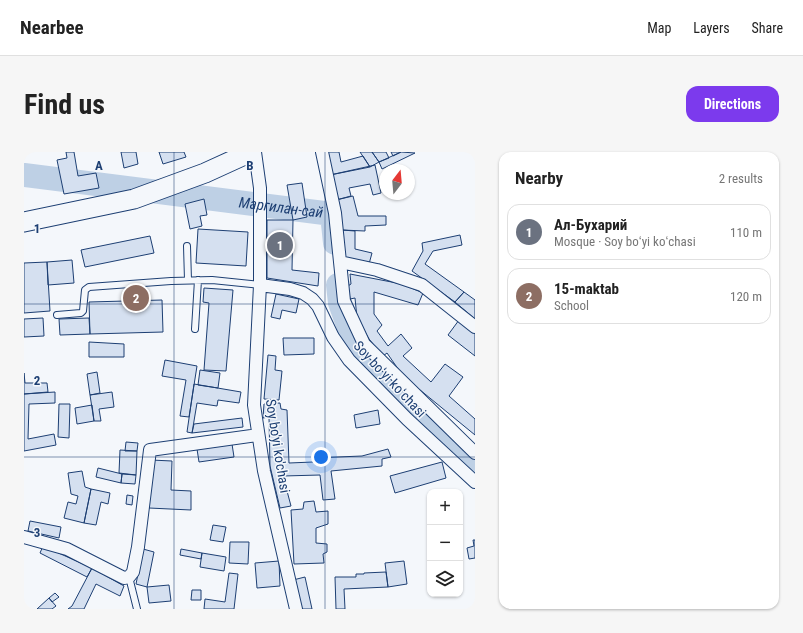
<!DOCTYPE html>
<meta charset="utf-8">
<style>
:root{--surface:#fff;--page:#f6f6f6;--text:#222;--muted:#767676;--line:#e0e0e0;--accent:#7c3aed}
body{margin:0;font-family:"Roboto Condensed",sans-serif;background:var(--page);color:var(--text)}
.controls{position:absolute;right:12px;bottom:12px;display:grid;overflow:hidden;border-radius:8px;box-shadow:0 1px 3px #0004}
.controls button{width:36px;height:36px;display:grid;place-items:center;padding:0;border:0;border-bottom:1px solid var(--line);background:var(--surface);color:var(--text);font:20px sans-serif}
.compass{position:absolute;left:355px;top:12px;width:36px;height:36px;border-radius:50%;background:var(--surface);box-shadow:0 1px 3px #0004;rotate:16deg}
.you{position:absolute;left:297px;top:305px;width:14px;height:14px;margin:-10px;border:3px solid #fff;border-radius:50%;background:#1a73e8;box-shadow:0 0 0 6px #1a73e833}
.badge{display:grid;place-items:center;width:26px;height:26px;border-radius:50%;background:var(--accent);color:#fff;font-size:13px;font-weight:700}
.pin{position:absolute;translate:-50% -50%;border:2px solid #fff;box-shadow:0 1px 4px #0006}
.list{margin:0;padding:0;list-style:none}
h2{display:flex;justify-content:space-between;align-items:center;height:52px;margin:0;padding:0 16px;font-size:17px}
h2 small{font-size:13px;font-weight:400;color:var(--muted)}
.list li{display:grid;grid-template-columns:26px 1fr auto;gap:12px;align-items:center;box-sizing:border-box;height:56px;margin:0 8px 8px;padding:0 8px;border:1px solid var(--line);border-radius:12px}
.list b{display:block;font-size:15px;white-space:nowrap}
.list p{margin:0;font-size:13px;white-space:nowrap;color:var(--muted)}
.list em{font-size:13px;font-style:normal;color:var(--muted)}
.icon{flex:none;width:22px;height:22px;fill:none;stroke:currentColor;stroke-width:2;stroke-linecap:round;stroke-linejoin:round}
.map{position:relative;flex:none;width:451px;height:457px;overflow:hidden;border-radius:12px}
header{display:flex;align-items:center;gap:24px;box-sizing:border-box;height:56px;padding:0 20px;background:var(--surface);border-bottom:1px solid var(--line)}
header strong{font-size:19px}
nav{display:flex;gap:22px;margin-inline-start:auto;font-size:14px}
.intro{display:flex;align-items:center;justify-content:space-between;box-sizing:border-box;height:96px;padding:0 24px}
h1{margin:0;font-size:28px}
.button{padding:10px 18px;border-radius:12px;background:var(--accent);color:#fff;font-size:14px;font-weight:700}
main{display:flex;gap:24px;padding:0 24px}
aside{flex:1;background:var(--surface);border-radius:12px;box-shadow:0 1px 3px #0004}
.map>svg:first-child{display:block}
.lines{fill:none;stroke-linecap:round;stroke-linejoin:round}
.river{stroke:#bed0e5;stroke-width:24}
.building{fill:#d5e0f0;stroke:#1d3f73}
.service-casing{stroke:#1d3f73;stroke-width:8}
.minor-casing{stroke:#1d3f73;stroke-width:14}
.primary-casing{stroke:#1d3f73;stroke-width:21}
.service{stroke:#f4f7fb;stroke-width:6}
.minor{stroke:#f4f7fb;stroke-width:12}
.primary{stroke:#f4f7fb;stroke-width:19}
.grid{fill:none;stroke:#1d3f73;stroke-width:1;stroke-opacity:0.55}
.labels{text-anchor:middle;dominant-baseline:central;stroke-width:3;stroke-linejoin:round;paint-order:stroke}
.street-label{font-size:14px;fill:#1d3f73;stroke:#f4f7fb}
.water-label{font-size:15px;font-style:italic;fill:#1d3f73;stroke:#f4f7fb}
.grid-label{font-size:13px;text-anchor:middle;font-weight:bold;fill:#1d3f73;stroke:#f4f7fb;stroke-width:3;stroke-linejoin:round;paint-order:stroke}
</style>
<header>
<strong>Nearbee</strong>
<nav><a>Map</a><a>Layers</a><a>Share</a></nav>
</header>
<div class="intro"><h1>Find us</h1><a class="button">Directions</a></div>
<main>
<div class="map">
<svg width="451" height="457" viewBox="0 0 451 457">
<rect width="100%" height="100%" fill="#f4f7fb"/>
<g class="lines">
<g class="river">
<path id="s1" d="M 0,23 L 308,62 L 311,91"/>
<path d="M 314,133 L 316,151 L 333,198 L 451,313"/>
</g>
</g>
<path class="building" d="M 42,0 L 50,0 L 54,24 L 72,21 L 75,36 L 40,42 L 33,8 L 43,6 Z
M 97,0 L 112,0 L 114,12 L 100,16 Z
M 135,0 L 160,0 L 162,5 L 139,12 Z
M 302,0 L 315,0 L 317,10 L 339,4 L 346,15 L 306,23 Z
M 336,0 L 348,0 L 355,10 L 346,15 Z
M 348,0 L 362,0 L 365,6 L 355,10 Z
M 367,0 L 377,0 L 369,4 Z
M 377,0 L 391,1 L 358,17 L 355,10 Z
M 351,13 L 357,41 L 349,43 L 346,32 L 325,36 L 327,44 L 312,48 L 306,23 Z
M 278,31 L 283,65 L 269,68 L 263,33 Z
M 329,44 L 334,64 L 362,64 L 362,73 L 341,74 L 341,79 L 318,78 L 312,48 Z
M 180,47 L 183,63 L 176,64 L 178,74 L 166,77 L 161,52 Z
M 243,68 L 269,68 L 268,118 L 295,121 L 294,134 L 243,126 Z
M 174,77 L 224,80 L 222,114 L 172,111 Z
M 318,78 L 331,79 L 331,97 L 348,101 L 345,112 L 319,106 Z
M 436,83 L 438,93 L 409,99 L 401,112 L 440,140 L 431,150 L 388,119 L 399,99 L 398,91 Z
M 126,84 L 130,101 L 61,115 L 57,98 Z
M 48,108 L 50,131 L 24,133 L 23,110 Z
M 23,110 L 26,159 L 0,161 L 0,111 Z
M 326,122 L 378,132 L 399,141 L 394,153 L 350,140 L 350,162 L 358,173 L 353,179 L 364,194 L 377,182 L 388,196 L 379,204 L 407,230 L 421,212 L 439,225 L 425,244 L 451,267 L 451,283 L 379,224 L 363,201 L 359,204 L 345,187 L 333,166 L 331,146 L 326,147 L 324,134 L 327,132 Z
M 180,136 L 209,138 L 202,219 L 180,218 L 185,151 L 179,150 Z
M 440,140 L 451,148 L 451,167 L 431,150 Z
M 252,142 L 275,147 L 272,161 L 258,158 L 256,167 L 247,165 Z
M 138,148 L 139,180 L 66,182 L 65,150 Z
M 19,166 L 20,184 L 0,185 L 0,167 Z
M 65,166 L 66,182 L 36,183 L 35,167 Z
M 435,168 L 451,180 L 451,204 L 424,183 Z
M 259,186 L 290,186 L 290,202 L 260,203 Z
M 65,190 L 100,192 L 100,205 L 65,205 Z
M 244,203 L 252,204 L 251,218 L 258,219 L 255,248 L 240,247 Z
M 141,208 L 173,214 L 165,265 L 156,264 L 162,228 L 138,224 Z
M 176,218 L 196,221 L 194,236 L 174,233 Z
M 73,220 L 76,241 L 66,243 L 63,222 Z
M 0,221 L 1,231 L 23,231 L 24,240 L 0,242 Z
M 170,232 L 217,240 L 215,251 L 194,248 L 193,254 L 173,251 L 168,281 L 163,280 Z
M 31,240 L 31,251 L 5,252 L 4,287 L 30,282 L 32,293 L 0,299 L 0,242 Z
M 88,240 L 90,255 L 75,257 L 77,269 L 70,269 L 66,243 Z
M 256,251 L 257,257 L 263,258 L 265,311 L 289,310 L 289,306 L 338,304 L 364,297 L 367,305 L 358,307 L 358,314 L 307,319 L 311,347 L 299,348 L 296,323 L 259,324 L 267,354 L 256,356 L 246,314 L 245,265 L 239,266 L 240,252 Z
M 35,252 L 46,252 L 45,286 L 34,285 Z
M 68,253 L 70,269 L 53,272 L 51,256 Z
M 354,258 L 356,272 L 332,276 L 330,263 Z
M 218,266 L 219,275 L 168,281 L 170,272 Z
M 102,290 L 114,291 L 113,299 L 101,299 Z
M 208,292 L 210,305 L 175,310 L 173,297 Z
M 96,298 L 113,299 L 112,323 L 95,321 Z
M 127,308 L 148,309 L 147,338 L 167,339 L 167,358 L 125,356 Z
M 418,310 L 422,326 L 371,341 L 366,324 Z
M 74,316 L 98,322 L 97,331 L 72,325 Z
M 58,319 L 61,335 L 67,337 L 60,371 L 40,366 L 44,350 L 52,352 L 54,344 L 47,342 L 44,321 Z
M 98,322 L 112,323 L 111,332 L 97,331 Z
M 67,337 L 86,341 L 84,352 L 77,350 L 72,373 L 60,371 Z
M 103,343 L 109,344 L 108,353 L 102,352 Z
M 290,349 L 292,360 L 304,359 L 304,372 L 292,376 L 292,391 L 303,392 L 303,400 L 299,402 L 300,411 L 270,412 L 267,358 L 279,357 L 280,350 Z
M 6,369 L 37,375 L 35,386 L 4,379 Z
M 189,373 L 202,375 L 199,390 L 186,388 Z
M 449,388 L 451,388 L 451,406 L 445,407 L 443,396 L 450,394 Z
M 206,390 L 225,390 L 224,412 L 205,411 Z
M 19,394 L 68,416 L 63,425 L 16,401 Z
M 119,397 L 130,400 L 123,435 L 112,432 Z
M 157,397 L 178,401 L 177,407 L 156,403 Z
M 178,401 L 202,405 L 200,419 L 176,415 Z
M 255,409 L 256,434 L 233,436 L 231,411 Z
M 380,409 L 383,432 L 364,435 L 361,411 Z
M 68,416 L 100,434 L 96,444 L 72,432 L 60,457 L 44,457 L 48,454 Z
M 362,420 L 364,435 L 320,437 L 321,457 L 312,457 L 311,425 L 332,425 L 332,422 L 340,422 L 340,421 Z
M 205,421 L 214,422 L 210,457 L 180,457 L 181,447 L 201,450 Z
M 281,425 L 288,457 L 276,457 L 269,428 Z
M 145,433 L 147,449 L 125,451 L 123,435 Z
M 168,438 L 177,438 L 177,448 L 167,448 Z
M 31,441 L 35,445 L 28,450 L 25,446 Z
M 25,446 L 32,454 L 28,457 L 13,457 Z"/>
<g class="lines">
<defs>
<path id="service" d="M 163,94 L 164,128
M 33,163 L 57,161 L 59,159 L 61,138 L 65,135 L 147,129 L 188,128 L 236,133
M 171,177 L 174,128
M 105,425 L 113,457"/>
<path id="minor" d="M 231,0 L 236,36 L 236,133 L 266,137 L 279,141 L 288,147 L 294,154 L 309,185 L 325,208 L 383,267 L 451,330
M 298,0 L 311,61 L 320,149 L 340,192 L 451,301
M 316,110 L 353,118 L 398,133 L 451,175
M 236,133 L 230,253 L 240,319 L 272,457
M 0,385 L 43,397 L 100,426 L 105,425 L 109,420 L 114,395 L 126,298 L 234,283"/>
<path id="primary" d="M 0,70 L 110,47 L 181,21 L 227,0"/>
</defs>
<use href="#service" class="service-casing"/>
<use href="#minor" class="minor-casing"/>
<use href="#primary" class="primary-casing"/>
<use href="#service" class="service"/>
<use href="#minor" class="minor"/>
<use href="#primary" class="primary"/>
</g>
<path class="grid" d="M 150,0 L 150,457M 301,0 L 301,457M 0,152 L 451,152M 0,305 L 451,305"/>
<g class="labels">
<g class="street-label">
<text transform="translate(366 227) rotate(47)">Soy boʻyi koʻchasi</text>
<text transform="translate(254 294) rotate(81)">Soy bo'yi ko'chasi</text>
</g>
<g class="water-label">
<text stroke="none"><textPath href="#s1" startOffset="259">Маргилан-сай</textPath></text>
</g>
</g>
<g class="grid-label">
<text x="75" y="18">A</text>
<text x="226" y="18">B</text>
<text x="13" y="81">1</text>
<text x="13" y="233">2</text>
<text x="13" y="385">3</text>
</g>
</svg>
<div class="controls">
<button>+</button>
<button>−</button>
<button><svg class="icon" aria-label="layers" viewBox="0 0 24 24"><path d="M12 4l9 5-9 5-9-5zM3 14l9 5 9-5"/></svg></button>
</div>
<svg class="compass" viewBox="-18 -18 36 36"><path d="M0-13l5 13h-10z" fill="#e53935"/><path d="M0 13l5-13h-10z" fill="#767676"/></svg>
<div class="you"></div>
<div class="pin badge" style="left:256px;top:93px;background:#6b7280">1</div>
<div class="pin badge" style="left:112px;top:146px;background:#8d6e63">2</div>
</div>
<aside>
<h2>Nearby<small>2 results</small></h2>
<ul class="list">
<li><span class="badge" style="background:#6b7280">1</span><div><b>Ал-Бухарий</b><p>Mosque · Soy boʻyi koʻchasi</p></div><em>110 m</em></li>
<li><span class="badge" style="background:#8d6e63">2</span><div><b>15-maktab</b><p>School</p></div><em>120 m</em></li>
</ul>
</aside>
</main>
